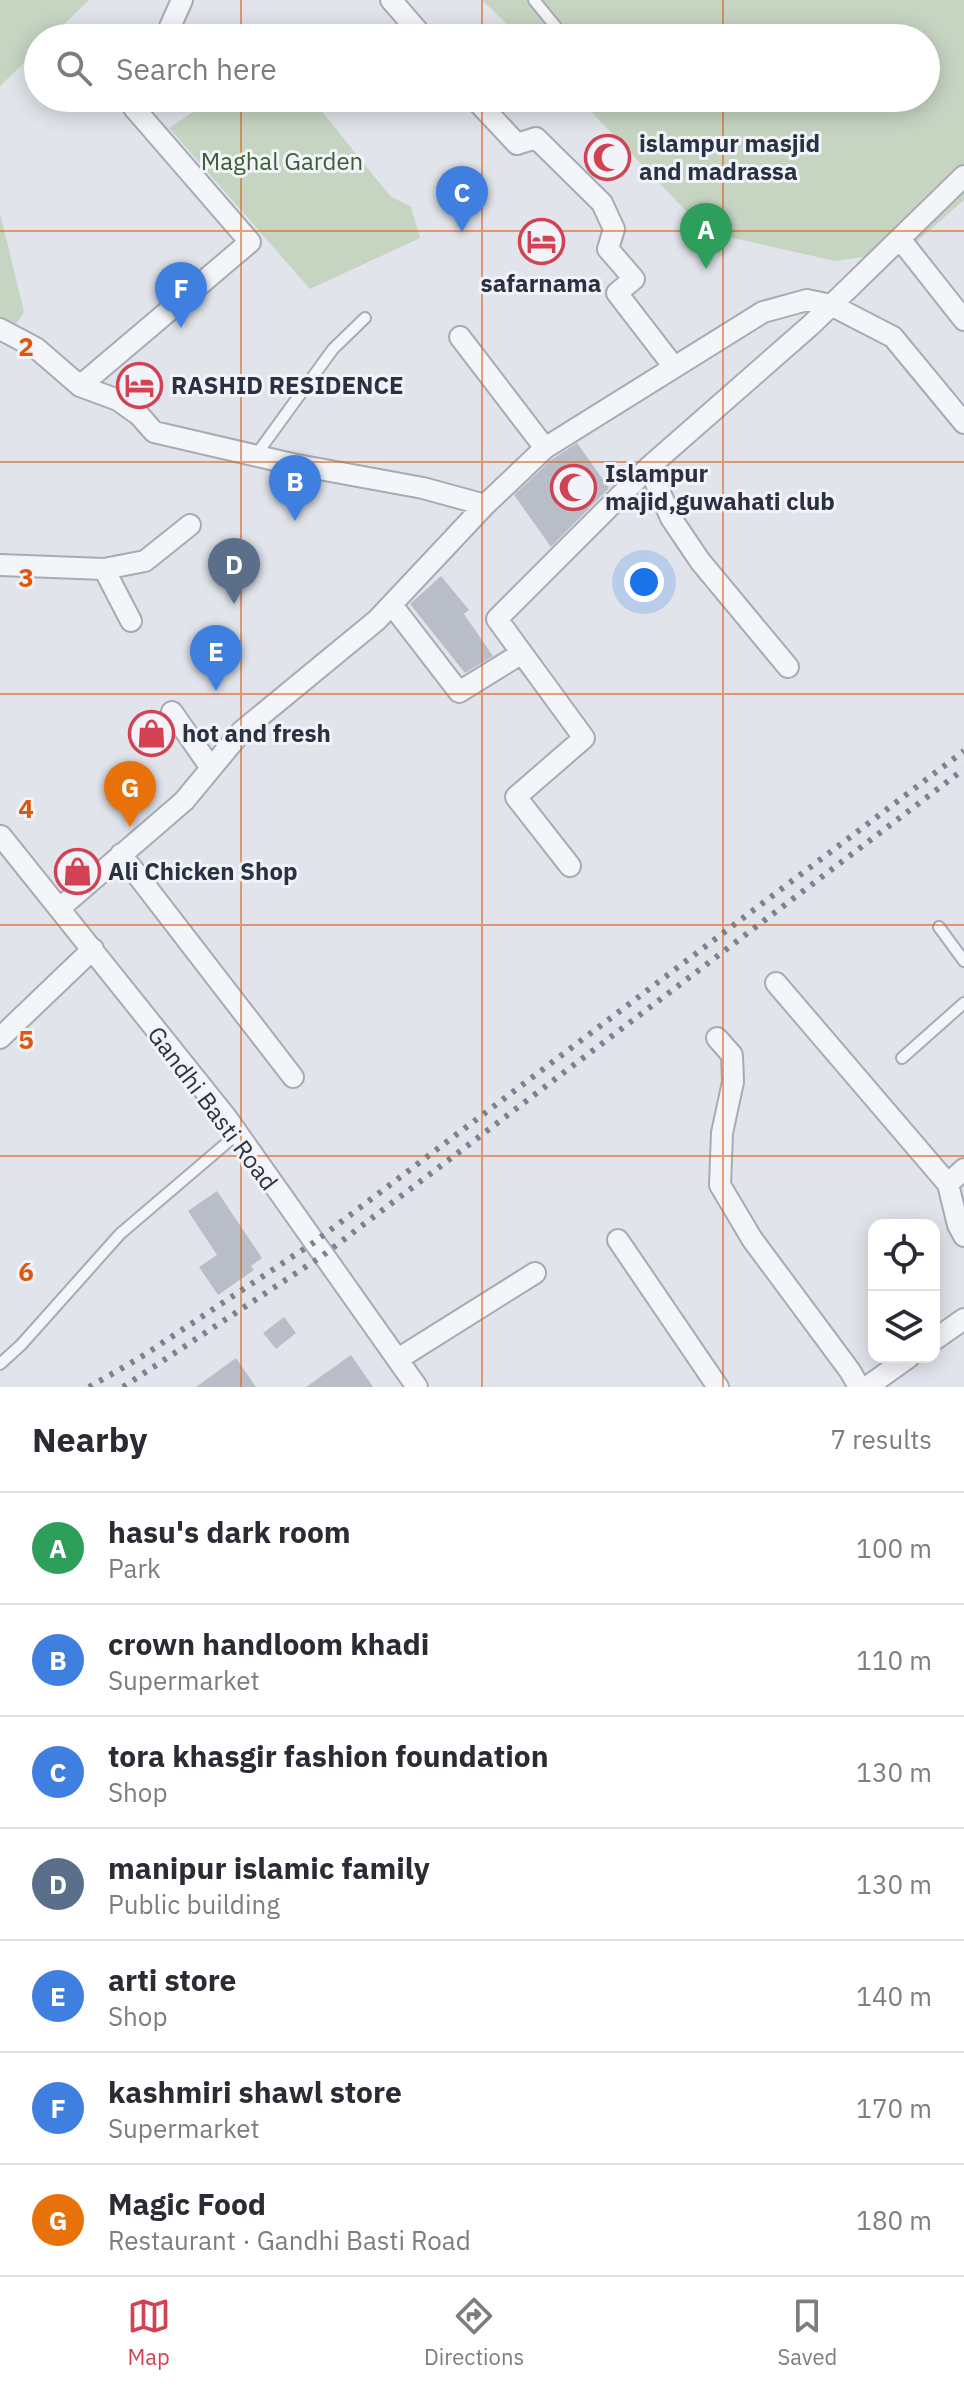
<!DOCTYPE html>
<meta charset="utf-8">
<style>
:root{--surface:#fff;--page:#f7f7f7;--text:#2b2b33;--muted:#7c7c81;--line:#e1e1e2;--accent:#d34252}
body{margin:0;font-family:"IBM Plex Sans",sans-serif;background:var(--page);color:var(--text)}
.controls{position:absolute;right:24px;bottom:24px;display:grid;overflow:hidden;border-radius:16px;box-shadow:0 4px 20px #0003}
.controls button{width:72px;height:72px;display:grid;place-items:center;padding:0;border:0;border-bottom:2px solid var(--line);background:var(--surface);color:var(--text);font:40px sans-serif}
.you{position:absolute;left:644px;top:582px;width:28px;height:28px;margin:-20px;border:6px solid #fff;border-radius:50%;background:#1a73e8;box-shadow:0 0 0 12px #1a73e833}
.badge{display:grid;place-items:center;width:52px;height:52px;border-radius:50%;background:var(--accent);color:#fff;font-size:26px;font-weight:700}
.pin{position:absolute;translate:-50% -66px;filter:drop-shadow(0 2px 4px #0008)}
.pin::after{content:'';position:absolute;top:42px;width:28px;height:24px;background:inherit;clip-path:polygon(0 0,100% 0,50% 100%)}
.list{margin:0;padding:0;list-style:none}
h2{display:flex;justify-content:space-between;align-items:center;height:104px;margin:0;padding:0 32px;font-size:34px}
h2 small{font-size:26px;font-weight:400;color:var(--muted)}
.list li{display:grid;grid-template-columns:52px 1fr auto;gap:24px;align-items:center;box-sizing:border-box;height:112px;padding:0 32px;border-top:2px solid var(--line)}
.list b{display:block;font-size:30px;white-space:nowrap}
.list p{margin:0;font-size:26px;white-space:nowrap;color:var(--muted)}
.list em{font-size:26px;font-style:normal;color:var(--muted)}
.icon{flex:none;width:44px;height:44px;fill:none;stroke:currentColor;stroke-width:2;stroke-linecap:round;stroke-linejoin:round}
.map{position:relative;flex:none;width:964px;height:1387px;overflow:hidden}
.search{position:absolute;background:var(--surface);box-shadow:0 4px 20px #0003;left:24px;right:24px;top:24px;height:88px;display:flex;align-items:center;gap:20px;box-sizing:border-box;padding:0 28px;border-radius:44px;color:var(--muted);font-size:30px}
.sheet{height:888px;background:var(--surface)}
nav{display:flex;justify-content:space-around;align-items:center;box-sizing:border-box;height:112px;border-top:2px solid var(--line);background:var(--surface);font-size:22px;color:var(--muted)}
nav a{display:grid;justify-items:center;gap:4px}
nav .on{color:var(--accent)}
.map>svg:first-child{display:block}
.green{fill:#c6d4c2}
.building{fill:#b8bdc8}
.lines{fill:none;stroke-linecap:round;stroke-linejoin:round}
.lane-casing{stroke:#a6abb5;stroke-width:14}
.street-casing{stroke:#a6abb5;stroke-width:24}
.lane{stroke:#f4f5f8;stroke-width:10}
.street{stroke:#f4f5f8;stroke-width:20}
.rail{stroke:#7a8394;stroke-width:6;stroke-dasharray:4 8;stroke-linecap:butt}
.grid{fill:none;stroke:#de570f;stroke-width:2;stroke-opacity:0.55}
.labels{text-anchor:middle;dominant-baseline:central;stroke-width:6;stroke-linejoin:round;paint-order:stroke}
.poi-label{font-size:24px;font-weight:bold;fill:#293143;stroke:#f1f3f8;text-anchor:start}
.park-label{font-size:24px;fill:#3b5f35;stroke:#f1f3f8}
.street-label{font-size:24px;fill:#293143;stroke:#f1f3f8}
.grid-label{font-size:26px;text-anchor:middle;font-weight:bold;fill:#de570f;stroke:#f1f3f8;stroke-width:6;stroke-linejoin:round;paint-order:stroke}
</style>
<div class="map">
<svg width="964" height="1387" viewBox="0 0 964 1387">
<rect width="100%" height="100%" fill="#e1e4ea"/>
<path class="green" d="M 0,0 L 89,0 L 50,38 L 38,38 L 38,49 L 0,86 Z
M 482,0 L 964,0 L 964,200 L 906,251 L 835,261 L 706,232 L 578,98 L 926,98 L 926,38 L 521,38 Z
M 214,98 L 311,98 L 390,196 L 411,207 L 420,238 L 310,289 L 169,128 Z
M 0,213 L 24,312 L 10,334 L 0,329 Z"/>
<path class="building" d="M 577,443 L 609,488 L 551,547 L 514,495 L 551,460 Z
M 441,576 L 469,610 L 464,614 L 493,656 L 465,673 L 410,604 Z
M 217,1191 L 262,1258 L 251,1266 L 254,1270 L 218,1295 L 199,1267 L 217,1255 L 188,1211 Z
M 284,1317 L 296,1333 L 276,1349 L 263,1333 Z
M 351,1355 L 373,1387 L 306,1387 Z
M 236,1358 L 256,1387 L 196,1387 Z"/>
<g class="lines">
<defs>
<path id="lane" d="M 534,0 L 565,38
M 256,455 L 333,349 L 365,318
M 939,927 L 964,961
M 902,1058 L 964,1003
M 0,1364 L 21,1345 L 120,1234 L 236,1135"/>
<path id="street" d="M 391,0 L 424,38
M 165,38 L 182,0
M 474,98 L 517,144 L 536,138 L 602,203 L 614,229 L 608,249 L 634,279 L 617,293 L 674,367
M 900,239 L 964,320
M 0,329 L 36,348 L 80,386 L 118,400 L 139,415 L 154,432 L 292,464 L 423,488 L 485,505
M 460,337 L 545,448
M 80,386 L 250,242 L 134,108 L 139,98
M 0,565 L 104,569
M 392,605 L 459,692 L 522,653
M 131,621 L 104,569 L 145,561 L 190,525
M 788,667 L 700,561 L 671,518 L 649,467 L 812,324 L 964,176
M 172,712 L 211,768
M 1,836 L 226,1117 L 417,1387
M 121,854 L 293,1077
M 570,866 L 516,797 L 584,738 L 497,619 L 649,467
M 60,908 L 184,801 L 242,731 L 377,620 L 485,505 L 545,448 L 763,312 L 807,300 L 831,305 L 893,337 L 964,423
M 776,983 L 948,1184
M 0,1038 L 93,949
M 717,1038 L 732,1055 L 733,1082 L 722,1133 L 720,1185 L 752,1239 L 850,1371 L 859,1387
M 964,1169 L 948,1184 L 958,1225 L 964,1236
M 618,1240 L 718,1387
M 934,1340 L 964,1319
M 398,1359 L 535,1273
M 867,1387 L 909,1357"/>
</defs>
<use href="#lane" class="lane-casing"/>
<use href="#street" class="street-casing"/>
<use href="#lane" class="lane"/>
<use href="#street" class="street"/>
<path class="rail" d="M 89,1387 L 138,1359 L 313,1243 L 964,751
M 123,1387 L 322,1256 L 964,769"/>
</g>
<path class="grid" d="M 241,0 L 241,38M 482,0 L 482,38M 723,0 L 723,38M 241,98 L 241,1387M 482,98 L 482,1387M 723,98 L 723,1387M 0,231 L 964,231M 0,462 L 964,462M 0,694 L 964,694M 0,925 L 964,925M 0,1156 L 964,1156"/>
<defs>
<symbol id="mosque-ring" viewBox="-11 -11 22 22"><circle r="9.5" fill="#f1f3f8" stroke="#d34252" stroke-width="1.5"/><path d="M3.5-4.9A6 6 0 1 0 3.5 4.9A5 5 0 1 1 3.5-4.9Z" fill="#d34252"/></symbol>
<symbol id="hotel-ring" viewBox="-11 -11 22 22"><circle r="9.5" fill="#f1f3f8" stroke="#d34252" stroke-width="1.5"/><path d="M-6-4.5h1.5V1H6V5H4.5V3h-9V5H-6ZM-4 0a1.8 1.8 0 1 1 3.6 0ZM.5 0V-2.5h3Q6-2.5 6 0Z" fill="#d34252"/></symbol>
<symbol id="shop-ring" viewBox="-11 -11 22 22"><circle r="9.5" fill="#f1f3f8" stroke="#d34252" stroke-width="1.5"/><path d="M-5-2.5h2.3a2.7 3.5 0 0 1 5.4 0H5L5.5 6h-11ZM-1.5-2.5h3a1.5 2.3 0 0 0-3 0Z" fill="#d34252"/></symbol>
</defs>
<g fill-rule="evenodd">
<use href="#mosque-ring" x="582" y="132" width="51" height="51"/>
<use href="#hotel-ring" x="516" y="216" width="51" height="51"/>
<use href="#hotel-ring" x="114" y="360" width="51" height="51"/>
<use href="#mosque-ring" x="548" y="462" width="51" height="51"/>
<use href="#shop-ring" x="126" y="708" width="51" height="51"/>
<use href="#shop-ring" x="52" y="846" width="51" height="51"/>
</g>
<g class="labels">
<g class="poi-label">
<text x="639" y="143">islampur masjid<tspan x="639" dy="28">and madrassa</tspan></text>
<text x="541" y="283" text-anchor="middle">safarnama</text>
<text x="171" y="385">RASHID RESIDENCE</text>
<text x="605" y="473">Islampur<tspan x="605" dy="28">majid,guwahati club</tspan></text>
<text x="182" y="733">hot and fresh</text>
<text x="108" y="871">Ali Chicken Shop</text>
</g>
<g class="park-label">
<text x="282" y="161">Maghal Garden</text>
</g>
<g class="street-label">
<text transform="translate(213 1108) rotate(53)">Gandhi Basti Road</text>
</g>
</g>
<g class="grid-label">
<text x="26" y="356">2</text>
<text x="26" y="587">3</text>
<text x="26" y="818">4</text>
<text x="26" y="1049">5</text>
<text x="26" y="1281">6</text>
</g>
</svg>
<div class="controls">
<button><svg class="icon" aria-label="locate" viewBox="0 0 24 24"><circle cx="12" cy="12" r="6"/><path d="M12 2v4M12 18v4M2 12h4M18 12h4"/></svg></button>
<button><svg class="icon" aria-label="layers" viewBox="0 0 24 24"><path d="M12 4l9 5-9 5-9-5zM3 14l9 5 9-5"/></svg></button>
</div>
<div class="you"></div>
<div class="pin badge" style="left:706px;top:269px;background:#2e9e5b">A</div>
<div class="pin badge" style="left:295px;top:521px;background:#3f7fe0">B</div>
<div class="pin badge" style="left:462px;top:232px;background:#3f7fe0">C</div>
<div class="pin badge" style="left:234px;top:604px;background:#5c6f8a">D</div>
<div class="pin badge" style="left:216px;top:691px;background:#3f7fe0">E</div>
<div class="pin badge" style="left:181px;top:328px;background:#3f7fe0">F</div>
<div class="pin badge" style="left:130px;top:827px;background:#e8710a">G</div>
<div class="search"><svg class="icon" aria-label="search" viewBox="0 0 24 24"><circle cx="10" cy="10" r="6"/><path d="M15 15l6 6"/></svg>Search here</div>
</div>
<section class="sheet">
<h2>Nearby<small>7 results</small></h2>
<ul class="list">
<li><span class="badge" style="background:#2e9e5b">A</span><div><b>hasu's dark room</b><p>Park</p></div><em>100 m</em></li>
<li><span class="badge" style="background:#3f7fe0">B</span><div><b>crown handloom khadi</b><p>Supermarket</p></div><em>110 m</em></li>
<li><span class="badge" style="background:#3f7fe0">C</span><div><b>tora khasgir fashion foundation</b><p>Shop</p></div><em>130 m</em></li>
<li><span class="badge" style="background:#5c6f8a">D</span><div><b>manipur islamic family</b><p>Public building</p></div><em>130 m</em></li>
<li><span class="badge" style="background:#3f7fe0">E</span><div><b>arti store</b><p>Shop</p></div><em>140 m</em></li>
<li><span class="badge" style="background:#3f7fe0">F</span><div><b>kashmiri shawl store</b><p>Supermarket</p></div><em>170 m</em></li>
<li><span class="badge" style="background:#e8710a">G</span><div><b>Magic Food</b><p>Restaurant · Gandhi Basti Road</p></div><em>180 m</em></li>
</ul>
</section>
<nav>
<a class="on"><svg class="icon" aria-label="map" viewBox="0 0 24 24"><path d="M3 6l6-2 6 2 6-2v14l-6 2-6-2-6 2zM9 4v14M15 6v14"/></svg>Map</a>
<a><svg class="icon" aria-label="directions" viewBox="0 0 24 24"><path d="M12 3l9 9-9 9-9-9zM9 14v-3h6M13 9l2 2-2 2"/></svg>Directions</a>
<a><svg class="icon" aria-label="saved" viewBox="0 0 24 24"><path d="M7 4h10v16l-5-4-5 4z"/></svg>Saved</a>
</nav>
